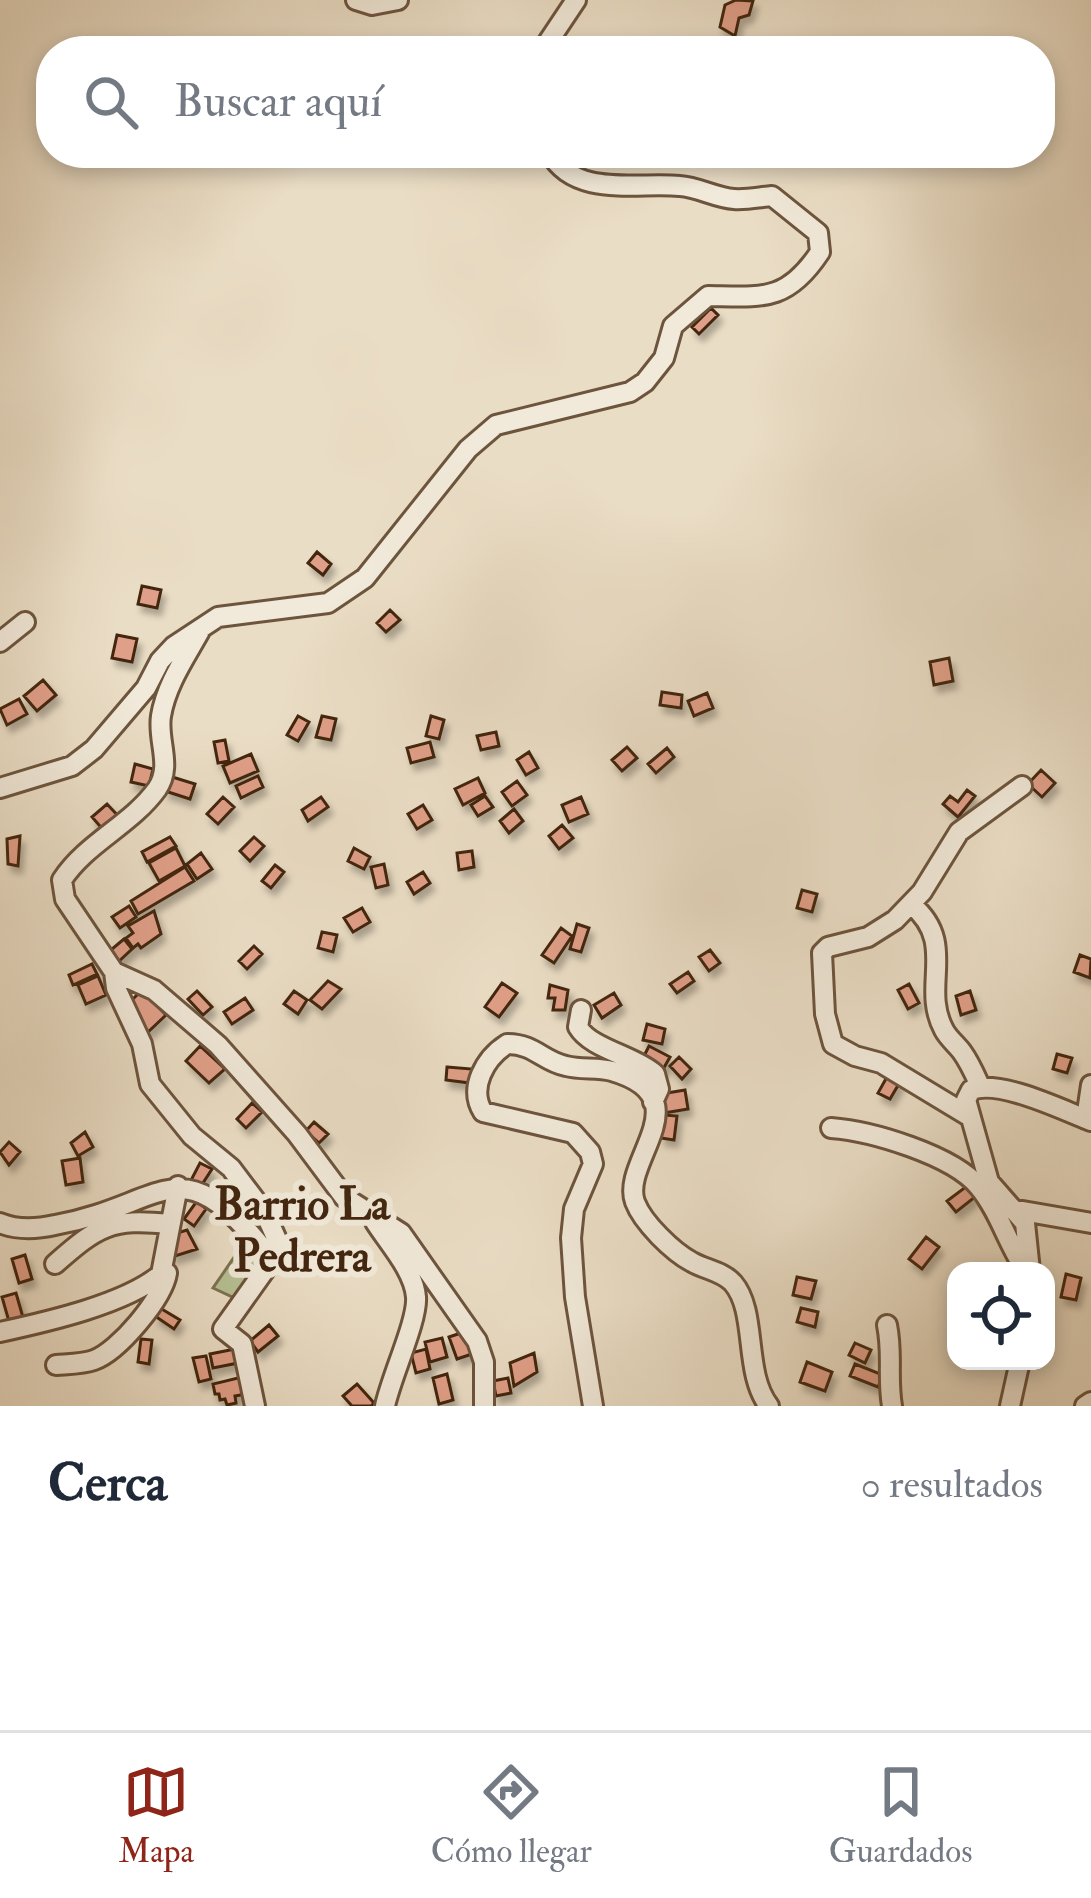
<!DOCTYPE html>
<html lang="es">
<meta charset="utf-8">
<style>
:root{--surface:#fff;--page:#f6f6f7;--text:#1f2937;--muted:#747a83;--line:#e0e1e3;--accent:#8f2418}
body{margin:0;font-family:"IM FELL Double Pica",serif;background:var(--page);color:var(--text)}
.controls{position:absolute;right:36px;bottom:36px;display:grid;overflow:hidden;border-radius:24px;box-shadow:0 6px 18px #0003}
.controls button{width:108px;height:108px;display:grid;place-items:center;padding:0;border:0;border-bottom:3px solid var(--line);background:var(--surface);color:var(--text);font:60px sans-serif}
.list{margin:0;padding:0;list-style:none}
h2{display:flex;justify-content:space-between;align-items:center;height:156px;margin:0;padding:0 48px;font-size:51px}
h2 small{font-size:39px;font-weight:400;color:var(--muted)}
.icon{flex:none;width:66px;height:66px;fill:none;stroke:currentColor;stroke-width:2;stroke-linecap:round;stroke-linejoin:round}
.map{position:relative;flex:none;width:1091px;height:1406px;overflow:hidden}
.search{position:absolute;background:var(--surface);box-shadow:0 6px 18px #0003;left:36px;right:36px;top:36px;height:132px;display:flex;align-items:center;gap:30px;box-sizing:border-box;padding:0 42px;border-radius:48px;color:var(--muted);font-size:45px}
.sheet{height:324px;background:var(--surface)}
nav{display:flex;justify-content:space-around;align-items:center;box-sizing:border-box;height:168px;border-top:3px solid var(--line);background:var(--surface);font-size:33px;color:var(--muted)}
nav a{display:grid;justify-items:center;gap:6px}
nav .on{color:var(--accent)}
.map>svg:first-child{display:block}
.green{fill:#b6c195;stroke:#7c7452;stroke-width:3}
.building{fill:#e09f88;stroke:#432610;stroke-width:3;filter:url(#shadow)}
.lines{fill:none;stroke-linecap:round;stroke-linejoin:round}
.minor-casing{stroke:#6d543d;stroke-width:24}
.minor{stroke:#f1e9d9;stroke-width:18}
.labels{text-anchor:middle;dominant-baseline:central;stroke-width:12;stroke-linejoin:round;paint-order:stroke}
.neighbourhood-label{font-size:45px;font-weight:bold;fill:#432610;stroke:#f1e9d9}
</style>
<div class="map">
<svg width="1091" height="1406" viewBox="0 0 1091 1406">
<defs>
<filter id="shadow"><feDropShadow dx="4" dy="7" stdDeviation="3" flood-color="#0004"/></filter>
</defs>
<rect width="100%" height="100%" fill="#eaddc5"/>
<filter id="stains"><feTurbulence type="fractalNoise" baseFrequency=".00167" numOctaves="4"/><feColorMatrix values="0 0 0 0 .2 0 0 0 0 .09 0 0 0 0 .02 0 0 0 .5 -.17"/></filter>
<radialGradient id="worn" r=".72"><stop offset=".6" stop-color="#630" stop-opacity="0"/><stop offset="1" stop-color="#630" stop-opacity=".3"/></radialGradient>
<path class="green" d="M 237,1253 L 264,1265 L 239,1300 L 213,1288 Z"/>
<path class="building" d="M 736,0 L 753,1 L 749,15 L 739,18 L 735,36 L 720,27 L 725,5 Z
M 711,308 L 718,315 L 699,334 L 692,327 Z
M 317,552 L 331,564 L 323,575 L 308,563 Z
M 142,586 L 161,590 L 157,608 L 138,604 Z
M 390,610 L 400,620 L 386,632 L 377,623 Z
M 117,635 L 137,639 L 132,662 L 112,658 Z
M 949,658 L 953,681 L 934,685 L 930,662 Z
M 43,680 L 56,695 L 37,711 L 24,696 Z
M 662,692 L 682,695 L 681,708 L 660,705 Z
M 707,693 L 713,708 L 694,716 L 688,701 Z
M 19,699 L 27,714 L 7,725 L 0,709 Z
M 298,716 L 309,722 L 298,741 L 287,735 Z
M 322,716 L 336,719 L 331,740 L 316,737 Z
M 431,716 L 444,720 L 439,739 L 426,736 Z
M 496,732 L 499,746 L 481,750 L 477,736 Z
M 225,740 L 229,761 L 218,763 L 214,742 Z
M 430,742 L 434,757 L 411,763 L 407,748 Z
M 627,747 L 637,758 L 622,771 L 612,760 Z
M 667,748 L 674,757 L 656,773 L 648,764 Z
M 529,752 L 538,768 L 526,775 L 517,760 Z
M 251,754 L 258,771 L 230,783 L 223,766 Z
M 135,764 L 153,769 L 149,786 L 131,782 Z
M 1041,770 L 1055,783 L 1042,797 L 1028,784 Z
M 169,776 L 195,784 L 190,799 L 165,791 Z
M 258,776 L 263,787 L 241,798 L 236,786 Z
M 478,778 L 485,793 L 463,805 L 455,789 Z
M 517,781 L 527,795 L 512,806 L 502,792 Z
M 967,790 L 975,796 L 958,817 L 943,804 L 950,796 L 958,802 Z
M 485,796 L 493,807 L 478,816 L 471,805 Z
M 223,797 L 234,807 L 218,824 L 207,814 Z
M 321,797 L 328,807 L 308,821 L 302,810 Z
M 581,797 L 588,814 L 569,822 L 562,805 Z
M 107,804 L 121,819 L 106,833 L 92,817 Z
M 423,805 L 432,820 L 417,829 L 408,814 Z
M 514,809 L 523,821 L 509,833 L 500,821 Z
M 562,825 L 573,838 L 559,849 L 549,836 Z
M 20,836 L 18,866 L 8,864 L 7,839 Z
M 170,837 L 176,846 L 147,862 L 142,852 Z
M 254,837 L 264,846 L 250,861 L 240,851 Z
M 176,848 L 185,866 L 159,881 L 149,863 Z
M 354,848 L 370,857 L 364,869 L 348,861 Z
M 472,851 L 474,867 L 459,870 L 457,853 Z
M 201,853 L 212,869 L 197,879 L 187,864 Z
M 384,864 L 388,885 L 376,888 L 371,867 Z
M 275,865 L 284,872 L 271,888 L 262,881 Z
M 185,867 L 194,881 L 138,914 L 131,901 Z
M 423,872 L 430,883 L 414,894 L 407,882 Z
M 802,890 L 817,894 L 812,912 L 797,908 Z
M 129,906 L 136,917 L 120,928 L 112,917 Z
M 362,908 L 370,922 L 353,932 L 344,918 Z
M 154,911 L 161,934 L 141,948 L 138,944 L 133,948 L 126,938 L 133,933 L 128,926 Z
M 577,924 L 589,928 L 581,952 L 570,949 Z
M 561,928 L 572,936 L 554,963 L 542,955 Z
M 322,932 L 337,935 L 333,952 L 318,948 Z
M 124,939 L 132,949 L 116,964 L 106,954 Z
M 254,946 L 262,954 L 247,969 L 239,961 Z
M 710,950 L 720,963 L 709,971 L 699,957 Z
M 1080,955 L 1091,959 L 1090,978 L 1074,972 Z
M 92,964 L 97,974 L 73,985 L 69,975 Z
M 688,972 L 694,981 L 677,993 L 670,984 Z
M 98,976 L 106,995 L 86,1004 L 78,985 Z
M 328,981 L 341,989 L 322,1009 L 310,1000 Z
M 502,983 L 517,993 L 499,1017 L 485,1007 Z
M 909,984 L 919,1003 L 908,1009 L 898,990 Z
M 550,985 L 568,990 L 565,1010 L 553,1010 L 555,998 L 548,998 Z
M 142,990 L 166,1015 L 148,1032 L 127,1005 Z
M 197,991 L 212,1007 L 203,1015 L 188,999 Z
M 294,991 L 307,1000 L 298,1014 L 284,1004 Z
M 970,991 L 976,1010 L 961,1015 L 956,996 Z
M 614,993 L 621,1005 L 602,1018 L 594,1005 Z
M 245,998 L 253,1010 L 232,1024 L 224,1012 Z
M 647,1024 L 665,1029 L 662,1044 L 643,1040 Z
M 200,1046 L 225,1069 L 209,1083 L 186,1061 Z
M 649,1046 L 670,1057 L 662,1071 L 642,1060 Z
M 1057,1054 L 1072,1058 L 1067,1073 L 1053,1069 Z
M 679,1057 L 691,1069 L 682,1079 L 670,1066 Z
M 447,1067 L 472,1069 L 470,1083 L 446,1080 Z
M 888,1075 L 900,1082 L 890,1099 L 878,1093 Z
M 685,1090 L 688,1109 L 664,1113 L 661,1094 Z
M 252,1103 L 262,1112 L 246,1128 L 237,1119 Z
M 664,1115 L 677,1116 L 674,1140 L 661,1138 Z
M 314,1122 L 328,1134 L 319,1143 L 306,1131 Z
M 85,1132 L 93,1147 L 78,1156 L 71,1143 Z
M 9,1142 L 20,1152 L 9,1165 L 0,1152 Z
M 80,1158 L 83,1182 L 66,1185 L 62,1161 Z
M 200,1163 L 212,1169 L 199,1189 L 189,1184 Z
M 967,1186 L 975,1197 L 956,1212 L 947,1201 Z
M 197,1201 L 206,1209 L 194,1226 L 184,1219 Z
M 187,1230 L 197,1249 L 172,1257 L 174,1234 Z
M 926,1237 L 939,1247 L 922,1269 L 909,1259 Z
M 25,1255 L 32,1279 L 19,1283 L 12,1259 Z
M 1066,1274 L 1081,1278 L 1076,1300 L 1061,1297 Z
M 797,1277 L 816,1281 L 811,1299 L 793,1295 Z
M 16,1293 L 24,1321 L 10,1325 L 2,1297 Z
M 160,1308 L 180,1320 L 174,1329 L 155,1316 Z
M 801,1308 L 818,1312 L 815,1327 L 797,1322 Z
M 269,1325 L 278,1336 L 258,1352 L 250,1341 Z
M 464,1332 L 472,1354 L 457,1359 L 449,1337 Z
M 442,1338 L 447,1357 L 430,1362 L 425,1342 Z
M 141,1339 L 152,1340 L 149,1364 L 138,1362 Z
M 855,1343 L 871,1350 L 865,1363 L 849,1355 Z
M 235,1349 L 238,1363 L 213,1368 L 210,1354 Z
M 426,1349 L 430,1369 L 416,1373 L 411,1353 Z
M 534,1353 L 537,1372 L 514,1386 L 510,1363 Z
M 206,1356 L 211,1379 L 199,1382 L 193,1358 Z
M 807,1362 L 832,1372 L 825,1391 L 800,1382 Z
M 855,1364 L 883,1375 L 878,1387 L 850,1376 Z
M 447,1374 L 453,1400 L 439,1404 L 433,1378 Z
M 242,1377 L 246,1394 L 235,1396 L 236,1403 L 227,1405 L 225,1399 L 220,1400 L 219,1394 L 215,1394 L 213,1384 Z
M 508,1378 L 511,1393 L 496,1396 L 493,1381 Z
M 357,1384 L 374,1403 L 371,1406 L 352,1406 L 343,1396 Z"/>
<g class="lines">
<defs>
<path id="minor" d="M 356,0 L 372,5 L 398,0
M 542,51 L 576,0
M 200,631 C 185,658 166,685 161,716 C 157,741 173,766 157,789 C 131,825 86,843 62,880 L 65,899 L 114,972 L 154,990 L 218,1045 L 297,1134 L 344,1197 L 401,1233 L 477,1341 L 484,1362 L 484,1406
M 0,642 L 25,622
M 0,788 L 72,766 L 94,749 L 146,688 L 160,661 L 174,646 L 218,617 L 328,603 L 365,578 L 468,449 L 496,425 L 630,392 L 645,382 L 664,358 L 673,326 L 708,296 C 763,297 787,302 820,252 L 818,233 L 772,196 C 760,197 746,200 734,199 C 716,198 698,187 680,186 C 637,182 575,198 550,153
M 912,905 C 958,944 920,986 944,1030 C 948,1038 957,1045 962,1052 C 970,1063 975,1075 980,1086
M 581,1010 L 578,1027 C 591,1049 633,1055 655,1074 L 659,1089 L 653,1102
M 967,1115 L 881,1063 L 855,1056 L 833,1044 L 825,1014 L 822,953 L 828,947 L 868,937 L 895,920 L 922,892 L 959,832 L 1022,786
M 1086,1119 L 1091,1085
M 831,1128 C 871,1131 953,1155 979,1187 C 999,1211 1008,1245 1026,1271
M 1011,1209 L 1091,1223
M 375,1222 C 389,1244 414,1271 416,1297 C 418,1320 391,1377 385,1406
M 0,1223 C 17,1230 37,1229 55,1225 C 168,1205 178,1139 272,1260 L 278,1242 L 265,1213 L 231,1168 L 192,1136 L 150,1084 L 142,1044 L 116,988 L 114,972
M 55,1264 C 98,1226 111,1218 169,1224
M 1030,1271 L 1025,1223 L 989,1182 L 966,1100 L 971,1090 C 1000,1079 1062,1110 1091,1121
M 887,1325 C 893,1354 887,1377 892,1406
M 0,1332 C 46,1322 126,1304 161,1274 L 178,1186
M 56,1365 C 68,1364 83,1364 94,1360 C 119,1351 163,1298 167,1273
M 255,1406 L 242,1344 L 223,1329 L 272,1260
M 593,1406 L 575,1297 L 571,1238 L 574,1209 L 593,1164 L 590,1152 L 573,1133 L 483,1112 C 468,1088 485,1058 507,1044 C 535,1044 542,1061 566,1066 C 581,1070 597,1067 612,1071 C 704,1098 620,1161 635,1202 C 643,1223 673,1252 692,1262 C 706,1270 722,1271 733,1283 C 758,1312 743,1373 769,1406
M 1010,1406 L 1020,1361
M 1085,1406 L 1091,1402"/>
</defs>
<use href="#minor" class="minor-casing"/>
<use href="#minor" class="minor"/>
</g>
<g class="labels">
<g class="neighbourhood-label">
<text x="302" y="1205">Barrio La<tspan x="302" dy="52">Pedrera</tspan></text>
</g>
</g>
<rect width="100%" height="100%" filter="url(#stains)"/>
<rect width="100%" height="100%" fill="url(#worn)"/>
</svg>
<div class="controls">
<button><svg class="icon" aria-label="locate" viewBox="0 0 24 24"><circle cx="12" cy="12" r="6"/><path d="M12 2v4M12 18v4M2 12h4M18 12h4"/></svg></button>
</div>
<div class="search"><svg class="icon" aria-label="search" viewBox="0 0 24 24"><circle cx="10" cy="10" r="6"/><path d="M15 15l6 6"/></svg>Buscar aquí</div>
</div>
<section class="sheet">
<h2>Cerca<small>0 resultados</small></h2>
<ul class="list">
</ul>
</section>
<nav>
<a class="on"><svg class="icon" aria-label="map" viewBox="0 0 24 24"><path d="M3 6l6-2 6 2 6-2v14l-6 2-6-2-6 2zM9 4v14M15 6v14"/></svg>Mapa</a>
<a><svg class="icon" aria-label="directions" viewBox="0 0 24 24"><path d="M12 3l9 9-9 9-9-9zM9 14v-3h6M13 9l2 2-2 2"/></svg>Cómo llegar</a>
<a><svg class="icon" aria-label="saved" viewBox="0 0 24 24"><path d="M7 4h10v16l-5-4-5 4z"/></svg>Guardados</a>
</nav>
